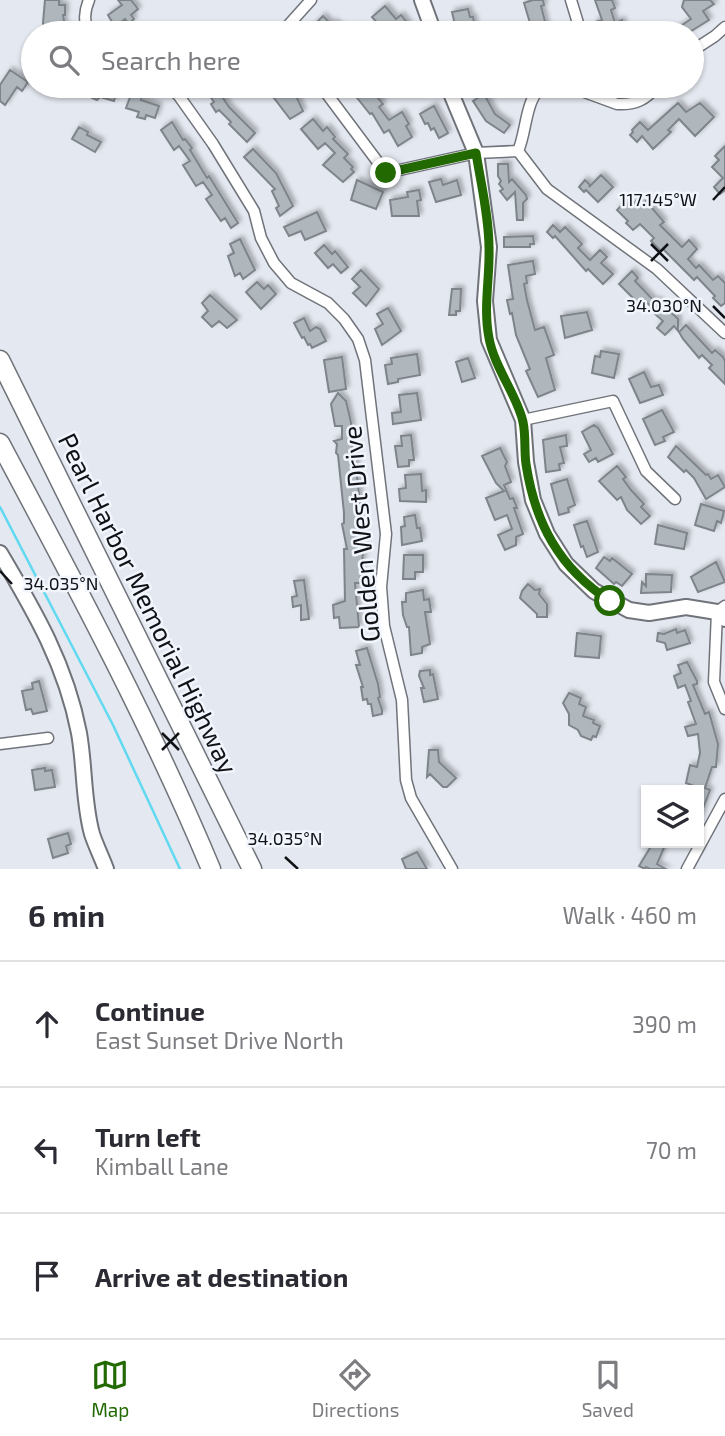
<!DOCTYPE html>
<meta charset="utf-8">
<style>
:root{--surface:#fff;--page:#f2f2f3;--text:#2b2b33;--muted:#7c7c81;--line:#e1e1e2;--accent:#226902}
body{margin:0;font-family:"Exo 2",sans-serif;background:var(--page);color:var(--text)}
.controls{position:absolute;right:21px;bottom:21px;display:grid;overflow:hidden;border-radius:0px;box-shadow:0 2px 5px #0004}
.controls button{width:63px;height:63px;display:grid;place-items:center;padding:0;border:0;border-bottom:2px solid var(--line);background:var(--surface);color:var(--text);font:35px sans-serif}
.stop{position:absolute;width:21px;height:21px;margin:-16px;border:5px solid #226902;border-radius:50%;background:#fff}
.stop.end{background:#226902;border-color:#fff;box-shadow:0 2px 7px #0008}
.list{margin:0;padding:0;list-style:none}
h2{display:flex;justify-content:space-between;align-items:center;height:91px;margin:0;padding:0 28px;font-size:30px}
h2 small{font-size:23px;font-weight:400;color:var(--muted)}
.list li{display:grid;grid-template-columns:46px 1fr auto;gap:21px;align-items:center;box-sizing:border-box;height:126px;padding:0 28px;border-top:2px solid var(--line)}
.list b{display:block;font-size:26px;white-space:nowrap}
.list p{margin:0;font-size:23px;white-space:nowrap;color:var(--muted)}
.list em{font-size:23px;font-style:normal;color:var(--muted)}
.icon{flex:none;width:38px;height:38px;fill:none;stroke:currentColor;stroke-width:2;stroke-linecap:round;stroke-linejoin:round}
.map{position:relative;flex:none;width:725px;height:869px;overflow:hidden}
.search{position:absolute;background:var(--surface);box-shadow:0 2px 5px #0004;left:21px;right:21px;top:21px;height:77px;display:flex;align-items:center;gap:18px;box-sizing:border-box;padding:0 24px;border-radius:38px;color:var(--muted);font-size:26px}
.sheet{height:469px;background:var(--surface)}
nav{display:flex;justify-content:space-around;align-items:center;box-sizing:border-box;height:98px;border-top:2px solid var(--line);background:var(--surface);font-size:19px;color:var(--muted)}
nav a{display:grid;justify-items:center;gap:4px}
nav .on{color:var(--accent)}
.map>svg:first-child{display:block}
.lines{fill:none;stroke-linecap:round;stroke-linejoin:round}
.stream{stroke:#61daf1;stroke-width:2.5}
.building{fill:#afb7bc;stroke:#7e858a;stroke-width:2;filter:url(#shadow)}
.street-casing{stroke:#70747a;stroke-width:13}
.secondary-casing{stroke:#70747a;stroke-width:18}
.highway-casing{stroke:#70747a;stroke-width:21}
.street{stroke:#fff;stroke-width:10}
.secondary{stroke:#fff;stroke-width:14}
.highway{stroke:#fff;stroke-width:18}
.route{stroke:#226902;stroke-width:9}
.ticks{fill:none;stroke:#111215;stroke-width:2.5}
.labels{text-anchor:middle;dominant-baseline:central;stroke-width:5;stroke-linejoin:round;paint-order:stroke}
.street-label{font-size:26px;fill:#111215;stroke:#f1f5fd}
.ticks-label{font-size:18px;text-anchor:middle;fill:#111215;stroke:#f1f5fd;stroke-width:5;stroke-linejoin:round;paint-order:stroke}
</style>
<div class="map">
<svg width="725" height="869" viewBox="0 0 725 869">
<defs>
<filter id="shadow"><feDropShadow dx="3" dy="-3" stdDeviation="2" flood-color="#0004"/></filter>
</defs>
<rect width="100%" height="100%" fill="#e4e8f0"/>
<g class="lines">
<path class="stream" d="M 0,507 L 113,725 L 180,869"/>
</g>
<path class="building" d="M 45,0 L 59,0 L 59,5 L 65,5 L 65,15 L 63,15 L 66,33 L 45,33 L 43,23 Z
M 118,0 L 131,0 L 138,9 L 131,15 L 134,19 L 129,24 L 125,19 L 115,27 L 108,15 L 122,5 Z
M 533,0 L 543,0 L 544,5 L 541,6 L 547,29 L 533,33 L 524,3 Z
M 595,0 L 612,0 L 615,8 L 611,10 L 615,23 L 622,20 L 625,33 L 609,33 L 608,30 L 599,33 L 595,22 L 602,20 Z
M 684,0 L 710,0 L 714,4 L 703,11 L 709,20 L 688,33 L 670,33 L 691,19 L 682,7 Z
M 385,6 L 396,19 L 401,15 L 409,25 L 401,32 L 398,29 L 392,33 L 381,33 L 378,29 L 381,27 L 372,17 Z
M 468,9 L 470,17 L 473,17 L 475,27 L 471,28 L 471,33 L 457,33 L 452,12 Z
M 323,16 L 332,25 L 334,22 L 347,33 L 315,33 L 310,29 Z
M 10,70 L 28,82 L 22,91 L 17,87 L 5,105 L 0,101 L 0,85 Z
M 71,86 L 104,86 L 117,90 L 114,101 L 100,97 L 97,100 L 92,98 L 93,94 Z
M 203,86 L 215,86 L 229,107 L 255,133 L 247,142 L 229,124 L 231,122 L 219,110 L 216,112 L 211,104 L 214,102 Z
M 284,86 L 297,86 L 301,93 L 296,96 L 303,111 L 290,119 L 274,98 L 287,90 Z
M 354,86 L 368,86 L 383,104 L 379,107 L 389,120 L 402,112 L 409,124 L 406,126 L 412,137 L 398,146 L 389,130 L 384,133 L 372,113 L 370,114 L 350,89 Z
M 132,92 L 142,95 L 141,100 L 159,106 L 155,118 L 146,115 L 145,119 L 137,117 L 139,112 L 126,108 Z
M 484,94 L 495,114 L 510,125 L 504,133 L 486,121 L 473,101 Z
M 678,103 L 686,112 L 700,103 L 714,117 L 695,136 L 679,119 L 668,130 L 671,132 L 653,149 L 642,136 L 637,142 L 630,135 L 633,132 L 632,130 L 640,122 L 648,130 Z
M 434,106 L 448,133 L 439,138 L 434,128 L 431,130 L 428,123 L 425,124 L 420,114 Z
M 313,119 L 323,131 L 327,127 L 335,137 L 333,139 L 348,154 L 344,158 L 353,167 L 351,169 L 354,172 L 343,182 L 323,165 L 335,153 L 325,143 L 318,149 L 301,129 Z
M 172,122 L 183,140 L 185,139 L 192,148 L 190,150 L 204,173 L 207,178 L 209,176 L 238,223 L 231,228 L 225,218 L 221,221 L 206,199 L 212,195 L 203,182 L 196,186 L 191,178 L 183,165 L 190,161 L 179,146 L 174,150 L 161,130 Z
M 79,127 L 88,132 L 87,135 L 101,142 L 95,152 L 72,139 Z
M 725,146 L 725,190 L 720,194 L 714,187 L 723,178 L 712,167 L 719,160 L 715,156 Z
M 253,149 L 276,173 L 293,206 L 280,216 L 276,208 L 279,206 L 272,191 L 275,189 L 244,157 Z
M 498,164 L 508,164 L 509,182 L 512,179 L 526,195 L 527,199 L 523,203 L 523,220 L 517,220 L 515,192 L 507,200 L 500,191 L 503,189 L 499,184 L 501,181 L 498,176 Z
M 601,175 L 613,187 L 598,202 L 586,190 L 584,192 L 579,187 L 585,180 L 590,185 L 589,187 Z
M 441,179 L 443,185 L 457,180 L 461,195 L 436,202 L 429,182 Z
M 357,180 L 383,192 L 376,209 L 351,200 Z
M 419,190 L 421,200 L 417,201 L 419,216 L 392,216 L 390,200 L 408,197 L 407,192 Z
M 637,200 L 642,205 L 646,201 L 664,222 L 660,225 L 682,247 L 689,240 L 697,249 L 688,259 L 696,268 L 699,265 L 713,280 L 718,276 L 725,283 L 725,303 L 721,306 L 713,298 L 715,296 L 697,277 L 694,280 L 663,249 L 661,251 L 651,241 L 654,238 L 640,224 L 633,230 L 626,223 L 628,221 L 617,210 L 625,202 L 630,208 Z
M 317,212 L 326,231 L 305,240 L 301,231 L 289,236 L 284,227 Z
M 553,225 L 560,232 L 565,227 L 582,244 L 578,248 L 590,260 L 600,250 L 607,257 L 601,263 L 613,274 L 603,284 L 588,269 L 586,271 L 555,236 L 553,238 L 547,232 Z
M 533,236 L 534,244 L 530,244 L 530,247 L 504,247 L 504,237 Z
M 240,239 L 255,270 L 243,279 L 240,273 L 235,276 L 228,256 L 234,253 L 230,244 Z
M 324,245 L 332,254 L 335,251 L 348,267 L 341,273 L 333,264 L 328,268 L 315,253 Z
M 533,261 L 535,274 L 526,276 L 527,283 L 524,284 L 527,300 L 535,330 L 544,327 L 554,355 L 546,358 L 555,390 L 538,397 L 526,371 L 530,369 L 516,335 L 512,313 L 510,314 L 507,300 L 513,299 L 508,265 Z
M 361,270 L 379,289 L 366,306 L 353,293 L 360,287 L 352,279 Z
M 632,271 L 638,278 L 635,281 L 655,302 L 658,300 L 678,319 L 678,331 L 674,326 L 665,335 L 657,328 L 663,321 L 655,314 L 657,312 L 644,300 L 638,306 L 633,301 L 635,300 L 619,284 Z
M 257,282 L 264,289 L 268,285 L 276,294 L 261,309 L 246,292 Z
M 452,289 L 461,289 L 460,311 L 456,311 L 456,315 L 449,315 Z
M 210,295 L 237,320 L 227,328 L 219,321 L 212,327 L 202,317 L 208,311 L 202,303 Z
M 388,308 L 401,331 L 382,345 L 375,329 L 383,324 L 377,314 Z
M 587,312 L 592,330 L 565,338 L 561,316 Z
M 304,318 L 310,331 L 316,327 L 320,329 L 326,341 L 312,348 L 310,344 L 308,345 L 304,337 L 302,338 L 294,323 Z
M 686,325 L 712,353 L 715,350 L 723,357 L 725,361 L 725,384 L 709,368 L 712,365 L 702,355 L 699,358 L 683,339 L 679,332 Z
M 601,351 L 619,354 L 614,378 L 592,373 L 595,356 L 600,357 Z
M 417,354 L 420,375 L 398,379 L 398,382 L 388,384 L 385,365 L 392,364 L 391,358 Z
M 342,357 L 346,389 L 329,392 L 324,360 Z
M 468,358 L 475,378 L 462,382 L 456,362 Z
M 644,372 L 651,387 L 659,385 L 663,395 L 640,403 L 629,379 Z
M 338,393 L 346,401 L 350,418 L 352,428 L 349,428 L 356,466 L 364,542 L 360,583 L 355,583 L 359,627 L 340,628 L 339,617 L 334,618 L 333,605 L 345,601 L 344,549 L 347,549 L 342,524 L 344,523 L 344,513 L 338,455 L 336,453 L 337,444 L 334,441 L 342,439 L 342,426 L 335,426 L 331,404 Z
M 417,393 L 421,420 L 393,424 L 392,413 L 401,412 L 399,395 Z
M 662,410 L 674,432 L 663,437 L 665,441 L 655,445 L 643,419 Z
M 594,425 L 598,428 L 613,454 L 598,462 L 596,458 L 589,462 L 584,454 L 591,450 L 582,432 Z
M 411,435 L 414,460 L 409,460 L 409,466 L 398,467 L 395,446 L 402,446 L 401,436 Z
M 566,435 L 567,446 L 560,447 L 564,463 L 559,464 L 560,470 L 546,472 L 543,440 Z
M 676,446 L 706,475 L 708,474 L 711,479 L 718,475 L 725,487 L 706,499 L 694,478 L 686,470 L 684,472 L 668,457 Z
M 500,448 L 507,462 L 505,466 L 511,482 L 504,485 L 510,499 L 513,498 L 517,508 L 514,508 L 523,534 L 516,537 L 516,545 L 505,550 L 498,535 L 512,529 L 507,515 L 495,520 L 486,498 L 504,491 L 496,483 L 482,456 Z
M 617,466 L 626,477 L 623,479 L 631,490 L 644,504 L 641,507 L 650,516 L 641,524 L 627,510 L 621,497 L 617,500 L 599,481 Z
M 421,474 L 422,491 L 426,490 L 426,502 L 400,501 L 399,489 L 406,488 L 405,475 Z
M 567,479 L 575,505 L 568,508 L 569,512 L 559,515 L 551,484 Z
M 701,504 L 724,511 L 721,523 L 717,521 L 714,531 L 695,525 Z
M 415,515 L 417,528 L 420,528 L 422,541 L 402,545 L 401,527 L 405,526 L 404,517 Z
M 587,521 L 598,552 L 587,557 L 583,546 L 581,547 L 574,525 Z
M 658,525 L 687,533 L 684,549 L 655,544 Z
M 404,555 L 423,555 L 423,572 L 415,572 L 415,579 L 403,579 Z
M 604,557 L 610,561 L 612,558 L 632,574 L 622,586 L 616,582 L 614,584 L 596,568 Z
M 716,562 L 725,582 L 698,592 L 691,577 Z
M 646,574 L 672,575 L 671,592 L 641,593 L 642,582 L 646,586 Z
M 304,580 L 309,619 L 301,620 L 301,605 L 293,607 L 292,597 L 297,596 L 294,581 Z
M 528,584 L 535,590 L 540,589 L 539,594 L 547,604 L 547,617 L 537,617 L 537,614 L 520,598 L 522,591 Z
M 423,590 L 424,600 L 429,599 L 431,612 L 425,612 L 430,644 L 422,647 L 422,653 L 411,655 L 409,627 L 407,627 L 403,615 L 402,602 L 406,602 L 406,593 Z
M 676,629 L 677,633 L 685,630 L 690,643 L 667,650 L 665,643 L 657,641 L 658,633 L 664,634 Z
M 577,633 L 601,636 L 599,658 L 575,656 Z
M 367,648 L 378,684 L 380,697 L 378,698 L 382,710 L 382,714 L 373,716 L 371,704 L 368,704 L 367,699 L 363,700 L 361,687 L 363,687 L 356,665 L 360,665 L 356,651 Z
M 687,662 L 697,681 L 697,684 L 693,685 L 705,714 L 709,712 L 718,744 L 716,767 L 712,767 L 705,788 L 710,790 L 699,819 L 699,797 L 701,790 L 690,790 L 692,785 L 686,783 L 690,765 L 697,767 L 700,753 L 698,734 L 688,736 L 685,727 L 696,724 L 688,702 L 691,701 L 685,685 L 678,688 L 674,676 L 681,673 L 678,665 Z
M 430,670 L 430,675 L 433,674 L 438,699 L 424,702 L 421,688 L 424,688 L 419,676 L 420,671 Z
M 39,681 L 47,711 L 33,714 L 31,709 L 26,710 L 22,691 L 33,689 L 32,683 Z
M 569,693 L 581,698 L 579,704 L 586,707 L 583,716 L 594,720 L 593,723 L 600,726 L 596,737 L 593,736 L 591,740 L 581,736 L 578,730 L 569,725 L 569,714 L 563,703 Z
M 429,750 L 438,750 L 439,762 L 456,778 L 447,787 L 443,787 L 430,774 L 427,777 Z
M 45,768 L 45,771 L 52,770 L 55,787 L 35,790 L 32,770 Z
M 68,833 L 71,844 L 66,846 L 68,853 L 53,858 L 48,839 Z
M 653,843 L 666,843 L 657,864 L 666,869 L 650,869 L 646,867 L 645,869 L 639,866 Z
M 417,852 L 427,869 L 406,869 L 402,859 Z"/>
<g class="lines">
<defs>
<path id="street" d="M 571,0 L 581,33
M 88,33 C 84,21 84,12 89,0
M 287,33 L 284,30 L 311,0
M 692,51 L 715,36 L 725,27
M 169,86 L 179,96 L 213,144 L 254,211 L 261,238 L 274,263 L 291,283 L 328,303 L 344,319 L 358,339 L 365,360 L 386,534 L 381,587 L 384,626 L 402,700 L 406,780 L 411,798 L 452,869
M 321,86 L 386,173 L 476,153 L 518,151 C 527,132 525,94 545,86
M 568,86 L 617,104 C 635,105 646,100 657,86
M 518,151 L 547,189 L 657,269 L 725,333
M 523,420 L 613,401 L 646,471 L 675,499
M 725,606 L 717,612 L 714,682 L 725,709
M 0,744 L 48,738
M 687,869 L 725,799"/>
<path id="secondary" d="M 422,0 L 434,33
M 448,86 L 476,153 L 489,247 L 485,301 L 489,340 L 523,420 L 526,462 L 533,500 L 547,534 L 566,564 L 594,591 L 629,610 L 649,613 L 686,607 L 717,612 L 725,619
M 0,553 C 35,612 66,665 79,733 C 85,767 83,801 92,834 C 96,846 102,858 106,869"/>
<path id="highway" d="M 0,360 L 252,869
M 0,443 C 74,582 150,723 211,869"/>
</defs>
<use href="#street" class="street-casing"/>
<use href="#secondary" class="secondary-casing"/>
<use href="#highway" class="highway-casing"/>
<use href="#street" class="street"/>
<use href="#secondary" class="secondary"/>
<use href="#highway" class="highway"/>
</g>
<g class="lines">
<path class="route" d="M 386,173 L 476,153 C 481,184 489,217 489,248 C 490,278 483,307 489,338 C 494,367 518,397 523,422 C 526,436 524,450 526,464 C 535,523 559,568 610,601"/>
</g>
<path class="ticks" d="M 713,200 L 725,187M 651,244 L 668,261M 651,261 L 668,244M 713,306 L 725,318M 0,571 L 12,584M 162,733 L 179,750M 162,750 L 179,733M 285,857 L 298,869"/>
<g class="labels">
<g class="street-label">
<text transform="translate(360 534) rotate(-95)">Golden West Drive</text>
<text transform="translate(149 603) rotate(64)">Pearl Harbor Memorial Highway</text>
</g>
</g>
<g class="ticks-label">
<text x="658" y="206">117.145°W</text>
<text x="664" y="312">34.030°N</text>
<text x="61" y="590">34.035°N</text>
<text x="285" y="845">34.035°N</text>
</g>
</svg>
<div class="controls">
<button><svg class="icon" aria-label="layers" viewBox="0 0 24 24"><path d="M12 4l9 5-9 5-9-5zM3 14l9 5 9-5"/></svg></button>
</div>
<div class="stop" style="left:610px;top:601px"></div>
<div class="stop end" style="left:386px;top:173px"></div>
<div class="search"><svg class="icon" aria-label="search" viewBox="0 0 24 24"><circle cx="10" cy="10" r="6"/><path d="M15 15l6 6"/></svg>Search here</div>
</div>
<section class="sheet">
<h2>6 min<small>Walk · 460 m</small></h2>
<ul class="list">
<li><svg class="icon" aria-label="ahead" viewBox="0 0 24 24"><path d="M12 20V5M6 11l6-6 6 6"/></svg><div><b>Continue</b><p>East Sunset Drive North</p></div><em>390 m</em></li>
<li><svg class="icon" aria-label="left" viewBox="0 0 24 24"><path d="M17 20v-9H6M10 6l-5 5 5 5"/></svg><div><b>Turn left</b><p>Kimball Lane</p></div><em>70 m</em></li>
<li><svg class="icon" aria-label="arrive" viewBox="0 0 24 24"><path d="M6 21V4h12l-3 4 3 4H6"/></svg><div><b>Arrive at destination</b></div></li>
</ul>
</section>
<nav>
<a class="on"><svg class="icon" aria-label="map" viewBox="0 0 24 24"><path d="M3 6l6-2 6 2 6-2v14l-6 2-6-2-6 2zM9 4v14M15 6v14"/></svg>Map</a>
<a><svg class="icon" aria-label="directions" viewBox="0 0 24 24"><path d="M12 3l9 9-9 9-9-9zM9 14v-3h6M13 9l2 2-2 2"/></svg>Directions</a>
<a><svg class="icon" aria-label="saved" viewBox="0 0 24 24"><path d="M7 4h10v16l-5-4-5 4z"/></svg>Saved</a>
</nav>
